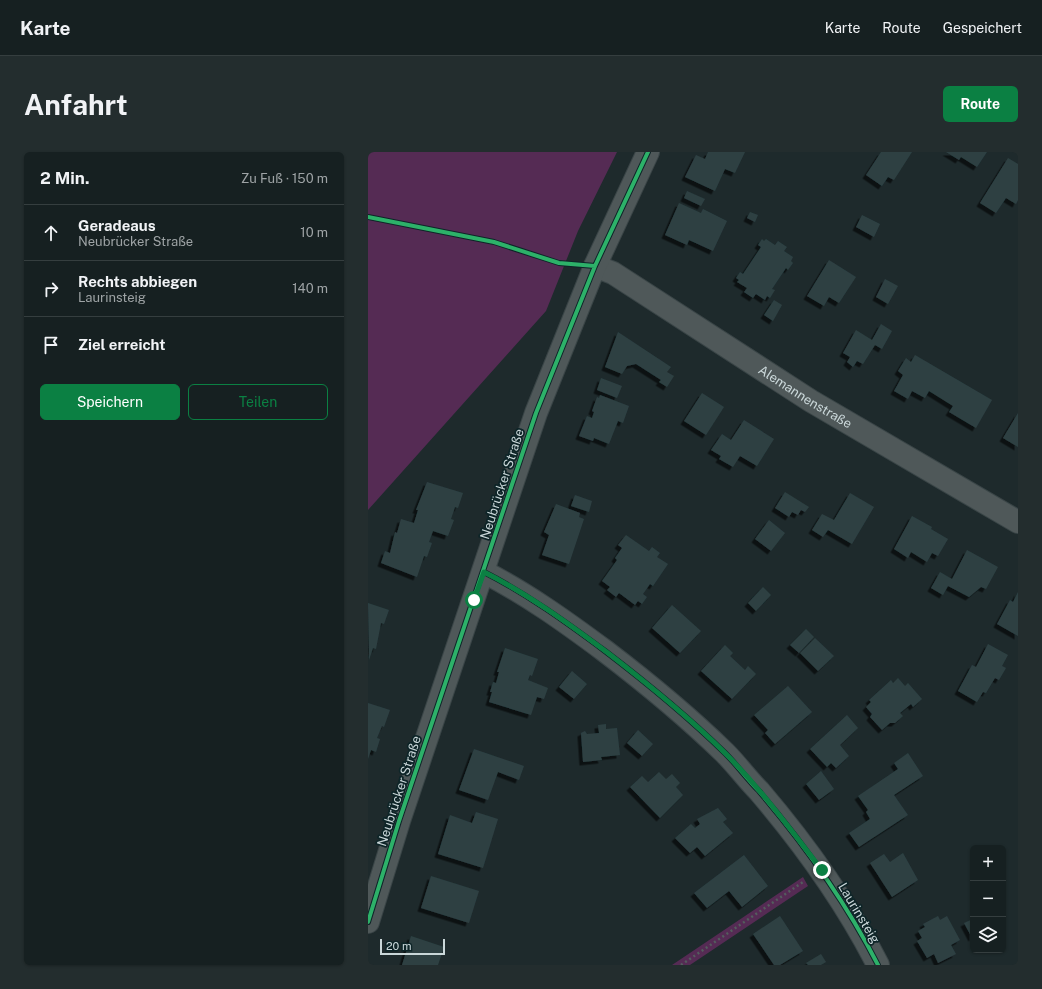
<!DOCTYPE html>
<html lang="de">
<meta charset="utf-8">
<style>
:root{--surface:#162021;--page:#232d2e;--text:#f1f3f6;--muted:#9ea3a5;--line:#353e3f;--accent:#0b8043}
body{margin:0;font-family:"Public Sans",sans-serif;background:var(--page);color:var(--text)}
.controls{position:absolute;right:12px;bottom:12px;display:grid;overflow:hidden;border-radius:6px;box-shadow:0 1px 3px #0004}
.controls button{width:36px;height:36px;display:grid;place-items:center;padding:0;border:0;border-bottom:1px solid var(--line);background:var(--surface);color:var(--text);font:20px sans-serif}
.scale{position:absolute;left:12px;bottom:10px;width:65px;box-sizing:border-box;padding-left:4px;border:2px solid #cad7d9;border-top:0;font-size:11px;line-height:14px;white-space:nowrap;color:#cad7d9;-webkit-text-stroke:3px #0e2528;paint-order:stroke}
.stop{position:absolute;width:12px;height:12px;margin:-9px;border:3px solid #0b8043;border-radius:50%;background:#fff}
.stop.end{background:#0b8043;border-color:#fff;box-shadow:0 1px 4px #0008}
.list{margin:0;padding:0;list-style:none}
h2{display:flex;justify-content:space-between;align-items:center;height:52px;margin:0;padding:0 16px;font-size:17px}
h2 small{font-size:13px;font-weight:400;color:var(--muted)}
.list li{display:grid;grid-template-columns:26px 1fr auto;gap:12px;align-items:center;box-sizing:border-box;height:56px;padding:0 16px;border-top:1px solid var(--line)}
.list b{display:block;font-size:15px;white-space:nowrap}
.list p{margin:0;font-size:13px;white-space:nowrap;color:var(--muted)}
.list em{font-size:13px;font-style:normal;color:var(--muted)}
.actions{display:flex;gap:8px;padding:12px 16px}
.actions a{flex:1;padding:9px 0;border:1px solid var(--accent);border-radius:6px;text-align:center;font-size:14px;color:var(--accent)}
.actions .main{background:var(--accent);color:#fff}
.icon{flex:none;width:22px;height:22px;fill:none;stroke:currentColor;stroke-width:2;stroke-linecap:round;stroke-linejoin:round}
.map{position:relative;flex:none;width:650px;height:813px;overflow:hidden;border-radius:6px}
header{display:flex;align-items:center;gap:24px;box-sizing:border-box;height:56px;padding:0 20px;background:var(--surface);border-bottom:1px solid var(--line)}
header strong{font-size:19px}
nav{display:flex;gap:22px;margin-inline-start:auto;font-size:14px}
.intro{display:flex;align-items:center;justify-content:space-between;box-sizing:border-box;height:96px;padding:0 24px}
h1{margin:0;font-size:28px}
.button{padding:10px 18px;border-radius:6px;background:var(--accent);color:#fff;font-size:14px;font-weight:700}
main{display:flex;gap:24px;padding:0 24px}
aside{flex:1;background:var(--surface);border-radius:6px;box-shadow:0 1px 3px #0004}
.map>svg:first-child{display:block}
.green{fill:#552b54}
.building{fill:#2d4043;filter:url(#shadow)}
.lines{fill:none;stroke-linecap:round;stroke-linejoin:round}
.minor-casing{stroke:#3a4547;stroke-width:24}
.path{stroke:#545d5e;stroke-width:2.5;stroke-dasharray:2 3;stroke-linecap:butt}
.minor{stroke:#4f5859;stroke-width:22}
.cycleway-casing{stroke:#0e2528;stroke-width:6}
.cycleway{stroke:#2db169;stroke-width:4}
.route{stroke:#0b8043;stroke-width:5}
.labels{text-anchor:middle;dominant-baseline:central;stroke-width:3.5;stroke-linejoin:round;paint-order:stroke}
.street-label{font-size:13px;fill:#cad7d9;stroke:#0e2528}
</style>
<header>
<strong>Karte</strong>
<nav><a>Karte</a><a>Route</a><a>Gespeichert</a></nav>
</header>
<div class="intro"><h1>Anfahrt</h1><a class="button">Route</a></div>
<main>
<aside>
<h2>2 Min.<small>Zu Fuß · 150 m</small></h2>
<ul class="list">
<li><svg class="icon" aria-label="ahead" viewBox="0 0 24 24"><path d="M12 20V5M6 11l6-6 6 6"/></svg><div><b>Geradeaus</b><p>Neubrücker Straße</p></div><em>10 m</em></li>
<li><svg class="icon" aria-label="right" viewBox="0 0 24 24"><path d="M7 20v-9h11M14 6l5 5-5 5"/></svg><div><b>Rechts abbiegen</b><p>Laurinsteig</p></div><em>140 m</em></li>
<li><svg class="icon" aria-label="arrive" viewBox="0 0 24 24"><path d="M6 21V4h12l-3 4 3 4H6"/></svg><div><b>Ziel erreicht</b></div></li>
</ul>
<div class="actions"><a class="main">Speichern</a><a>Teilen</a></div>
</aside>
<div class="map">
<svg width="650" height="813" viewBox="0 0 650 813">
<defs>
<filter id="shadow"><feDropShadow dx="-3.5" dy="3.5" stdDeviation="0" flood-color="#0009"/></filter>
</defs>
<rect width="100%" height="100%" fill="#1e2a2c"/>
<path class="green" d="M 0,0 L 249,0 L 210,79 L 178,159 L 0,358 Z
M 435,725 L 440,734 L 322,813 L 304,813 Z"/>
<path class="building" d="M 340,0 L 377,0 L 367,21 L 357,17 L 347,39 L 317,25 L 328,3 L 337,7 Z
M 513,0 L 544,0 L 526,28 L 520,25 L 514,34 L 498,23 Z
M 578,0 L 619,0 L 609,15 L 593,5 L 591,8 Z
M 640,6 L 650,12 L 650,48 L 648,52 L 638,46 L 628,61 L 612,51 Z
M 319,39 L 337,47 L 333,54 L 316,46 Z
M 311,51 L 333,61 L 335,57 L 359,69 L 345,99 L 321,88 L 319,93 L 297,83 Z
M 382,60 L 390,63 L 387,70 L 379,66 Z
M 494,63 L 512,72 L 506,85 L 488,75 Z
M 394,87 L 396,89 L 398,87 L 407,93 L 410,89 L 419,95 L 416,99 L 425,105 L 423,109 L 425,111 L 420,118 L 418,116 L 404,137 L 407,138 L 402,146 L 399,144 L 397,148 L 388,142 L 385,146 L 376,140 L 379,136 L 369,130 L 371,128 L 368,126 L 372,120 L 375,122 L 393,95 L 390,93 Z
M 461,108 L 488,125 L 471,151 L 461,145 L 456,154 L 439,144 Z
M 517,127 L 530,134 L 520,152 L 508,145 Z
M 406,148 L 414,153 L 405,169 L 396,163 Z
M 513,172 L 524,179 L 514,197 L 507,193 L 495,212 L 489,209 L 485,215 L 479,210 L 482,205 L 475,201 L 488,178 L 504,188 Z
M 250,180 L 303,215 L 299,220 L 306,224 L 299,235 L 291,230 L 293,228 L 268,212 L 259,214 L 254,222 L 237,215 Z
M 547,203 L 624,248 L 608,276 L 581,260 L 585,254 L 561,239 L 557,246 L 544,239 L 540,247 L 526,239 L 535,223 L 530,219 L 538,206 L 543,210 Z
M 233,226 L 254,234 L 249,246 L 229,238 Z
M 334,241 L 356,255 L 338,283 L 316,269 Z
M 232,243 L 261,254 L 255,271 L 250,269 L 241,292 L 226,286 L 225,289 L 211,284 L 219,264 L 224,266 L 226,260 L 224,259 L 229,245 L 231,246 Z
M 650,261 L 650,295 L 635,286 Z
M 376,268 L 406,287 L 389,314 L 372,304 L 365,315 L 351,307 L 353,304 L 343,298 L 354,282 L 363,288 Z
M 59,330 L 95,341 L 90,356 L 87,355 L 83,367 L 86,368 L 80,384 L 65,379 L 61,390 L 64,391 L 59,405 L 56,404 L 49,425 L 13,411 L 17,399 L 22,401 L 27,380 L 29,381 L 33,367 L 46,371 L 50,358 L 48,358 Z
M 417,340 L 441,355 L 437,360 L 433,358 L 430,363 L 424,360 L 421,365 L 407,356 Z
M 482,341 L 506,355 L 484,392 L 460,378 L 455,385 L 444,378 L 454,362 L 466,368 Z
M 207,343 L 224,349 L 221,360 L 203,354 Z
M 188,352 L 212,361 L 211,365 L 216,367 L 201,412 L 174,403 L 181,383 L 176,380 Z
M 544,364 L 564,375 L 563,377 L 580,387 L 570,404 L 564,401 L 559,410 L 543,400 L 540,406 L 526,397 Z
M 401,368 L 417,381 L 403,399 L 387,387 Z
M 258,383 L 281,399 L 284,395 L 292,401 L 289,405 L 300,412 L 285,434 L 282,432 L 275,442 L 279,445 L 274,452 L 270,449 L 267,453 L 251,441 L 248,445 L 239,438 L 242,435 L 234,429 L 249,408 L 247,406 L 254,396 L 250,393 Z
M 599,398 L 630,415 L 618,437 L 613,435 L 601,445 L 580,434 L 575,443 L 563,436 L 572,420 L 584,427 Z
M 395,435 L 403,443 L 388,459 L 380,451 Z
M 650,440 L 650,484 L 629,472 L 642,448 L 645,450 Z
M 0,451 L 21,458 L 16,472 L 13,471 L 8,497 L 5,496 L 1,508 Z
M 304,453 L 333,479 L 312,501 L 284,476 Z
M 438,477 L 446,485 L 431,501 L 422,493 Z
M 447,486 L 466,504 L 450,519 L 432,501 Z
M 620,492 L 640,503 L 634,514 L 638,516 L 631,528 L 627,526 L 618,541 L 615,540 L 609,550 L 590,539 L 604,513 L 608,515 Z
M 357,493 L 365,501 L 362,504 L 377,518 L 380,514 L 388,522 L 364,547 L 333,519 Z
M 137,496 L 170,507 L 164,524 L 162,523 L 160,528 L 180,536 L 176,547 L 169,545 L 163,563 L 121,550 L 124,540 L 122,540 L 125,530 L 128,531 L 131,520 L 129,520 Z
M 204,519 L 219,532 L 206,547 L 191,535 Z
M 530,526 L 537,534 L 540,531 L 554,547 L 545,555 L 543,552 L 532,561 L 535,564 L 527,571 L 522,571 L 514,578 L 502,565 L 504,562 L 498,555 L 503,550 L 501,548 L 523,528 L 525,531 Z
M 420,534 L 444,560 L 407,592 L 397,581 L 400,578 L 386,563 Z
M 0,551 L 22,558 L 16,575 L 14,574 L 9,586 L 12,587 L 8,600 L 3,598 L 0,607 Z
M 479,563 L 490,576 L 472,593 L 481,604 L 468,616 L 463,611 L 459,615 L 442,597 Z
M 238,572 L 238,577 L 249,576 L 252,603 L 233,605 L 234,608 L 215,610 L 213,581 L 217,579 L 219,582 L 231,581 L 230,573 Z
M 270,578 L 285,592 L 274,604 L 259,591 Z
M 106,597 L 156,614 L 151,628 L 130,620 L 120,648 L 91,638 Z
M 540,601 L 555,624 L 526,643 L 540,663 L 491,695 L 481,681 L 502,667 L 498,660 L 500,658 L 490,644 L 530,617 L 526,611 Z
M 453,619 L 466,637 L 451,648 L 438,632 Z
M 291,620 L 298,627 L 304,622 L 312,631 L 308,635 L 315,643 L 292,666 L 262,635 L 274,624 L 280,630 Z
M 350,656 L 359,667 L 355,670 L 365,681 L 337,704 L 329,695 L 322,701 L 307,686 L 323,672 L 327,676 L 332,672 L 329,667 Z
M 108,660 L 130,667 L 115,716 L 70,702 L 82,663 L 104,671 Z
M 535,701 L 550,728 L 524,745 L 502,711 L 516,702 L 522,710 Z
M 376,703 L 400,734 L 374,755 L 361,739 L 339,756 L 326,741 Z
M 63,724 L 111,739 L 101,771 L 53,756 Z
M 412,764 L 435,799 L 412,813 L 406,813 L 385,782 Z
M 570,764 L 572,768 L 579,764 L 592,788 L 583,793 L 588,802 L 570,811 L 566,802 L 559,806 L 549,789 L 554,786 L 550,779 L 557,775 L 555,772 Z
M 605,767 L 605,785 L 604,786 L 596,771 Z
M 43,784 L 76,795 L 70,813 L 34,813 Z
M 453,802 L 458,810 L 453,813 L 440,813 L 438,811 Z"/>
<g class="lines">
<defs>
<g id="minor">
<path id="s1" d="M 227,114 L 245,121 L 443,249 L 650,370"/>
<path d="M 116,420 C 159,442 198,470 237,499 C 279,531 319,564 357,601 C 369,613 379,627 391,639 C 437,693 478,750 510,813"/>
<path d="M 0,770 L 31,669 L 168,261 L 227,114 L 280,0"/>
</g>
</defs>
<use href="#minor" class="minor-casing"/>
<path class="path" d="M 313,813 L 435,730"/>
<use href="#minor" class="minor"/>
<defs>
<path id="cycleway" d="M 0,65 L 126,90 L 191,111 L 227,114
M 116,420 C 159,442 198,470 237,499 C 279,531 319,564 357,601 C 369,613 379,627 391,639 C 437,693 478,750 510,813
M 0,770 L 31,669 L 168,261 L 227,114 L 280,0"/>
</defs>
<use href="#cycleway" class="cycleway-casing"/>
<use href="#cycleway" class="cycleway"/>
</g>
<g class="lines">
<path class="route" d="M 106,448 L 116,420 C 160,442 200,471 240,501 C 280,532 321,565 357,601 C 393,637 423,678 454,718"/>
</g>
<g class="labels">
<g class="street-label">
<text stroke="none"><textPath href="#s1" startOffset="248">Alemannenstraße</textPath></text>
<text transform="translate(134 332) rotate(-72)">Neubrücker Straße</text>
<text transform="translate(31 639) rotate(-72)">Neubrücker Straße</text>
<text transform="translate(491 761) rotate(59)">Laurinsteig</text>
</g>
</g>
</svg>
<div class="controls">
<button>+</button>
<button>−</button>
<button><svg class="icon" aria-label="layers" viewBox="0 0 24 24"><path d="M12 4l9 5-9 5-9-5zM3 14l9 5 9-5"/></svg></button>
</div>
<div class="scale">20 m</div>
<div class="stop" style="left:106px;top:448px"></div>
<div class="stop end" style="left:454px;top:718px"></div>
</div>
</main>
